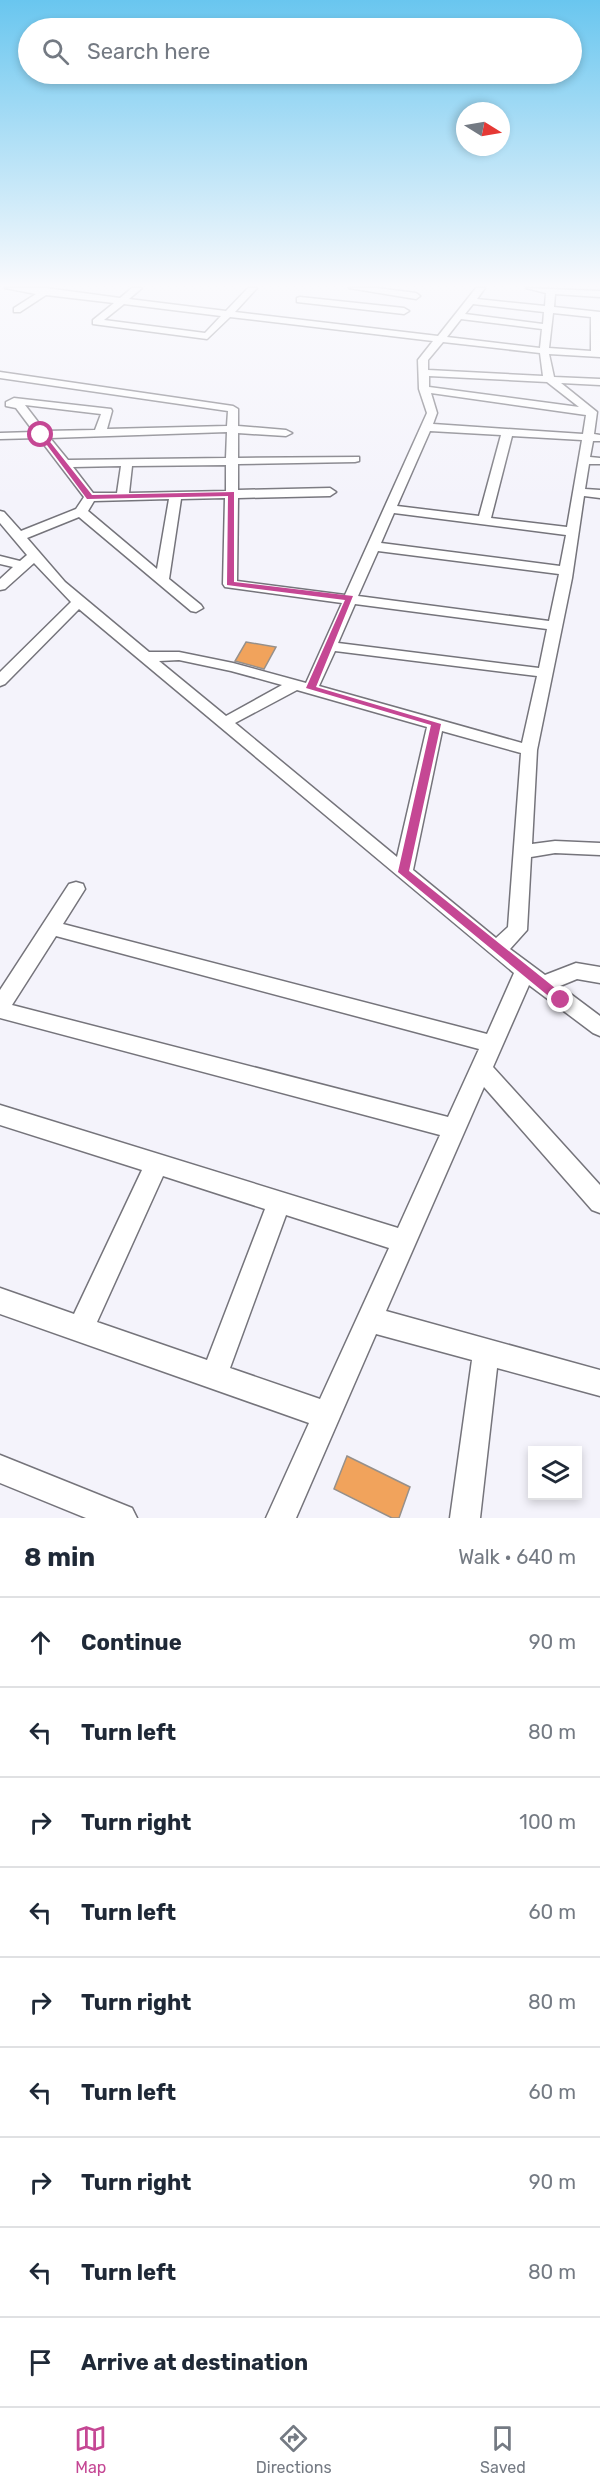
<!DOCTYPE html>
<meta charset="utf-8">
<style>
:root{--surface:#fff;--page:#f6f6f7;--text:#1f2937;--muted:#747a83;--line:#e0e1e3;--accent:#c54794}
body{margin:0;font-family:Rubik,sans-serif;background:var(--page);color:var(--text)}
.controls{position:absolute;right:18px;bottom:18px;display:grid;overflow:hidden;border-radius:0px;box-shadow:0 3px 9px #0003}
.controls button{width:54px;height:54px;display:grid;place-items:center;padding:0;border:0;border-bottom:2px solid var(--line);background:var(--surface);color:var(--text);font:30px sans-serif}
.compass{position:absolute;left:456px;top:102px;width:54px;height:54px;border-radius:50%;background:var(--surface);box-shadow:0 3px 9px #0003;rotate:101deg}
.stop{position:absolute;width:18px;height:18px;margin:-14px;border:4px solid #c54794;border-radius:50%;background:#fff}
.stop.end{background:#c54794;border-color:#fff;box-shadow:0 2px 6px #0008}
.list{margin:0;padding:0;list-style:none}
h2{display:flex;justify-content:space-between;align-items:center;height:78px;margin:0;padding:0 24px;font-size:26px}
h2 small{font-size:20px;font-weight:400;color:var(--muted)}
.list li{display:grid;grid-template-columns:39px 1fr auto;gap:18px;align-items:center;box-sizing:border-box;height:90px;padding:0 24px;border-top:2px solid var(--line)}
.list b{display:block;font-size:22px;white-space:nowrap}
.list em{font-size:20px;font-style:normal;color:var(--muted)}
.icon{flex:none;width:33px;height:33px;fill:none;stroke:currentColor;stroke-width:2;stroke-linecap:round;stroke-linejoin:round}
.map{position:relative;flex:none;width:600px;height:1518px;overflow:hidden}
.search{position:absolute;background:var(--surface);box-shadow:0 3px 9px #0003;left:18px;right:18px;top:18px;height:66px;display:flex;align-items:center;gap:15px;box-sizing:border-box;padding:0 21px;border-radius:33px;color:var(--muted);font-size:22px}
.sheet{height:888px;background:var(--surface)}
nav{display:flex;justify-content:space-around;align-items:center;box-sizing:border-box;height:84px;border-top:2px solid var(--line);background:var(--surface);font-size:16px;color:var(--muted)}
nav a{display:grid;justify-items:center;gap:3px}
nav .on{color:var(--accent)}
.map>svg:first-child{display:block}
.building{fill:#f1a35c;stroke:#96908b;stroke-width:1.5}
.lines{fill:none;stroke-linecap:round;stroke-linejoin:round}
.street-casing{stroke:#75747b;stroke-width:3}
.street{fill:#fff;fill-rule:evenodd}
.route{fill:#c54794}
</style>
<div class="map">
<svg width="600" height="1518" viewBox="0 0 600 1518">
<rect width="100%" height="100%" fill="#f4f3fb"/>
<path class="building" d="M 246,642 L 276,647 L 264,669 L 235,661 Z
M 347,1456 L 410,1487 L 399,1518 L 392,1518 L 334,1489 Z"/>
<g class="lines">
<defs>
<path id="street" d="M 5,288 L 46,288 L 120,298 L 132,288 L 142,288 L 129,299 L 226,311 L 248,288 L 257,288 L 235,312 L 438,336 L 476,288 L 485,288 L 477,299 L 545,306 L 546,293 L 526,288 L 600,291 L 600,297 L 555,294 L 554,307 L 600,312 L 600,357 L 549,354 L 554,377 L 600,379 L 600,385 L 561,383 L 597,412 L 594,434 L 600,435 L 600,441 L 593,441 L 590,457 L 600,458 L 600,464 L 589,464 L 585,489 L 600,490 L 600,498 L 584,496 L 572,578 L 537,750 L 532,844 L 555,841 L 600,843 L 600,855 L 555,853 L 531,857 L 527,930 L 510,949 L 545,975 L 576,963 L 600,967 L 600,983 L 577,979 L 560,986 L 600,1016 L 600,1036 L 593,1033 L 529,985 L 493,1067 L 600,1185 L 600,1213 L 592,1210 L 484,1087 L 386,1311 L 600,1370 L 600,1396 L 497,1368 L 480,1518 L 450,1518 L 472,1360 L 376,1334 L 296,1518 L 266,1518 L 309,1423 L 0,1314 L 0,1288 L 74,1314 L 142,1170 L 0,1125 L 0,1105 L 398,1228 L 440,1135 L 0,1018 L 0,990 L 69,884 L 76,882 L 83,884 L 85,889 L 63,924 L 487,1034 L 514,973 L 79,609 L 5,684 L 0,686 L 0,672 L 71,602 L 34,563 L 5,589 L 0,590 L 0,579 L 13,567 L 0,564 L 0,556 L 20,561 L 27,555 L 0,523 L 0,511 L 4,512 L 21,531 L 76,509 L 84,497 L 39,438 L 0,439 L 0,433 L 34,432 L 16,408 L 6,406 L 6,402 L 14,398 L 111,409 L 112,411 L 107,429 L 227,426 L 228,411 L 0,378 L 0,372 L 233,406 L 238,409 L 238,426 L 286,430 L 292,433 L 286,436 L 238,433 L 238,458 L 359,457 L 359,461 L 355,462 L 238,464 L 238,490 L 330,488 L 336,492 L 330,496 L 238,498 L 237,581 L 345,595 L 427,413 L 419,389 L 418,360 L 433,341 L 230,317 L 207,339 L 93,324 L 93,320 L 114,303 L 46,295 L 20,312 L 14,312 L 14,308 L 36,294 ZM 124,304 L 221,316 L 205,333 L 104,320 ZM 473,304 L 544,312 L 543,324 L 465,314 ZM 553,313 L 591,317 L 591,351 L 549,348 ZM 461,319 L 542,329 L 540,348 L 447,337 ZM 443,342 L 540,353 L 543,376 L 428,370 L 428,360 ZM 429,376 L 547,382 L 579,407 L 429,387 ZM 431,393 L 586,415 L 583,434 L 433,424 L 437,413 ZM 25,405 L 101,414 L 95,430 L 45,431 ZM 430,431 L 501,435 L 479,516 L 397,506 ZM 227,432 L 226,458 L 68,460 L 50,438 ZM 512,436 L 582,440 L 567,527 L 491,518 ZM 226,465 L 226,491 L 129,493 L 132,466 ZM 121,466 L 117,493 L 93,493 L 73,467 ZM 225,498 L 223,584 L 225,587 L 342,603 L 306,683 L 233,663 L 179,652 L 149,652 L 65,582 L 27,538 L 79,517 L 191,611 L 196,612 L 203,608 L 201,605 L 169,579 L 181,499 ZM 169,499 L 157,569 L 88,511 L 94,501 ZM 394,513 L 566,535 L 560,566 L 381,543 ZM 378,551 L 559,574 L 549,621 L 358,596 ZM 355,604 L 547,629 L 539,668 L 338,643 ZM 335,651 L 537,676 L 522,743 L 319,686 ZM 179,660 L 231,671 L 282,685 L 226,716 L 159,661 ZM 297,690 L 427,727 L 397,857 L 235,723 ZM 442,731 L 521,753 L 508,927 L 496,938 L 413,870 ZM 56,936 L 479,1049 L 448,1117 L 12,1005 ZM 163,1176 L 265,1209 L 207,1360 L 97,1322 ZM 286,1215 L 389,1248 L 320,1399 L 230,1368 Z
M 349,288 L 377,288 L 416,293 L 420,296 L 416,299 Z
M 300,297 L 404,308 L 409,311 L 404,314 L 297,302 L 297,298 Z
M 0,1455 L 132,1508 L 137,1518 L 86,1518 L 0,1483 Z"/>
</defs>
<use href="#street" class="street-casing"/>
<use href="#street" class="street"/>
</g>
<linearGradient id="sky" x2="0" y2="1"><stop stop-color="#69c6ef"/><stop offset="0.57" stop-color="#fafafd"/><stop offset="1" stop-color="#fafafd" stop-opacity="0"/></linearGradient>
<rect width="600" height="501" fill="url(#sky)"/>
<path class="route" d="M 38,433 L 43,433 L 92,495 L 234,492 L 234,582 L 353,596 L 316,687 L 441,724 L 409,871 L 565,996 L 565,1003 L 557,1003 L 398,872 L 431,725 L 306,688 L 345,600 L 227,585 L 228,496 L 87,499 Z"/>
</svg>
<div class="controls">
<button><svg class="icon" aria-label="layers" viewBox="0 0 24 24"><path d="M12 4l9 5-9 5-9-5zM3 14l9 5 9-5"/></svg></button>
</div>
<svg class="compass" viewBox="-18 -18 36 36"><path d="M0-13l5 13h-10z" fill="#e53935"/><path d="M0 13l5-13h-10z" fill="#747a83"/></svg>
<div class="stop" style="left:41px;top:435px"></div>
<div class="stop end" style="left:561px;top:1000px"></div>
<div class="search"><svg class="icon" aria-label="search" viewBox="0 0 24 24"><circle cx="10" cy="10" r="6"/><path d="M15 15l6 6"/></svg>Search here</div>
</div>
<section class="sheet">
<h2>8 min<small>Walk · 640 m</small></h2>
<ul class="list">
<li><svg class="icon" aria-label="ahead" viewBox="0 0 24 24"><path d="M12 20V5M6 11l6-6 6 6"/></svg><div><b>Continue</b></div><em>90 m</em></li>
<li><svg class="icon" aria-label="left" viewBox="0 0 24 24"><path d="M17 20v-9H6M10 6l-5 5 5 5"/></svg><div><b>Turn left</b></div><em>80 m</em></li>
<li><svg class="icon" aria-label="right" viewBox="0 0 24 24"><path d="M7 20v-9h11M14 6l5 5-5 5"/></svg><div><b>Turn right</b></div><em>100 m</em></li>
<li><svg class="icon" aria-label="left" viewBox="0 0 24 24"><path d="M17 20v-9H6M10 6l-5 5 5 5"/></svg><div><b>Turn left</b></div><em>60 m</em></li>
<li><svg class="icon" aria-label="right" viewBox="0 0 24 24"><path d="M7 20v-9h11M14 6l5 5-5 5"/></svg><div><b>Turn right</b></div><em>80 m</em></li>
<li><svg class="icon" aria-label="left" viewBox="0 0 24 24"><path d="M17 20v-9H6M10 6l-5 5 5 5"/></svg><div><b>Turn left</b></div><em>60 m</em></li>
<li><svg class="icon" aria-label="right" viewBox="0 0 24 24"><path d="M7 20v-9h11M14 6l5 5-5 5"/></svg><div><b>Turn right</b></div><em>90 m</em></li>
<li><svg class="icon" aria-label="left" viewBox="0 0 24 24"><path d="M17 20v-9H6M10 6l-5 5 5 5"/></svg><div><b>Turn left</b></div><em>80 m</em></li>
<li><svg class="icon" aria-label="arrive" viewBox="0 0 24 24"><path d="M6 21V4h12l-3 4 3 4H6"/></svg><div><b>Arrive at destination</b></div></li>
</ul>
</section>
<nav>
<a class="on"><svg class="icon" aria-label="map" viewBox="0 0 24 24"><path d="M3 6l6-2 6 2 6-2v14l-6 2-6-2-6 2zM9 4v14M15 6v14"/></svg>Map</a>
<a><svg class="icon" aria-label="directions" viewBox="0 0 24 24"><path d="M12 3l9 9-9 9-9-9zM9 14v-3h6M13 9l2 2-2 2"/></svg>Directions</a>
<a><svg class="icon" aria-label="saved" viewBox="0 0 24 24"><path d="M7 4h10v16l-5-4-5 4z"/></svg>Saved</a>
</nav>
